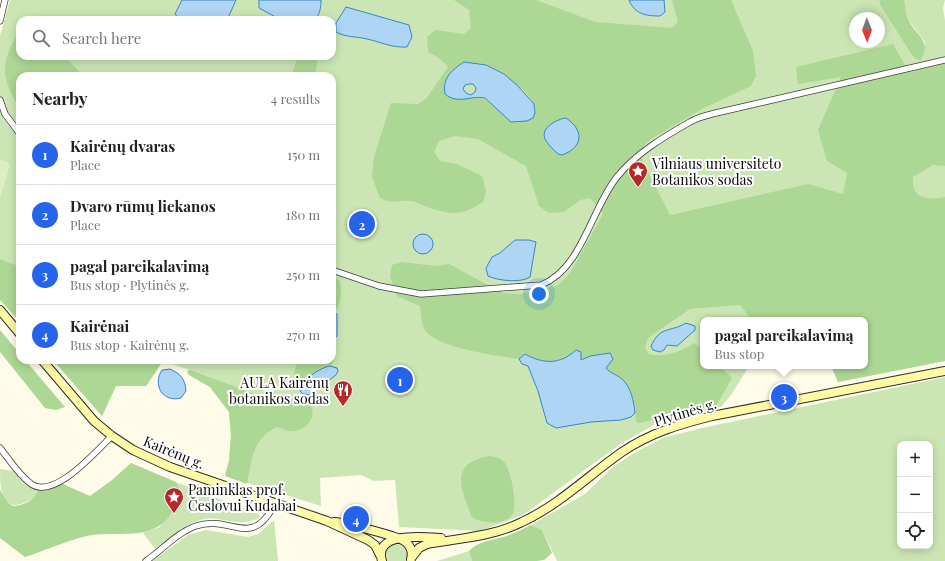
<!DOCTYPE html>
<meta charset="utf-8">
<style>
:root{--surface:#fff;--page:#f2f2f2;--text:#222;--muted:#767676;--line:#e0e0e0;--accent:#2563eb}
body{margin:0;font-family:"Playfair Display",serif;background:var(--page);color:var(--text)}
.controls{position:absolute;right:12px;bottom:12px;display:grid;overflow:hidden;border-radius:8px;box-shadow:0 2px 10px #0003}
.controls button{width:36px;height:36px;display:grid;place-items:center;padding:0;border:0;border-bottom:1px solid var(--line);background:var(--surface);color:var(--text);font:20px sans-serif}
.compass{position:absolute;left:849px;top:12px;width:36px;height:36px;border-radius:50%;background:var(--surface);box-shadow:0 2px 10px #0003;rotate:179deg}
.you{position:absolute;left:539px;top:294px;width:14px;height:14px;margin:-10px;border:3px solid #fff;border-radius:50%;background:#1a73e8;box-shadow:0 0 0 6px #1a73e833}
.badge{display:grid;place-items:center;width:26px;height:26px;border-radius:50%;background:var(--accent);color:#fff;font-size:13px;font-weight:700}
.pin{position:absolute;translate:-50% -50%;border:2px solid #fff;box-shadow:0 1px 4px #0006}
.popup{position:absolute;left:700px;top:317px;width:168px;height:52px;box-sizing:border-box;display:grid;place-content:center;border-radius:8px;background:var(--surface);filter:drop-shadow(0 1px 3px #0005);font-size:13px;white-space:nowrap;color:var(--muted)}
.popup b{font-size:15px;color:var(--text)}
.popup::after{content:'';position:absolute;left:50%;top:100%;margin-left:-8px;border:8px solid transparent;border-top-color:var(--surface)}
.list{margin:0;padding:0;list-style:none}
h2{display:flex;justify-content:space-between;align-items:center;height:52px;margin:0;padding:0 16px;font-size:17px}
h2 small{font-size:13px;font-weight:400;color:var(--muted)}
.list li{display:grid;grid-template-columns:26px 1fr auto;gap:12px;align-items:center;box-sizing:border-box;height:60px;padding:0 16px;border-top:1px solid var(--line)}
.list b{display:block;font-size:15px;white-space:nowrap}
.list p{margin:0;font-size:13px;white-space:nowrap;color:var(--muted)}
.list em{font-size:13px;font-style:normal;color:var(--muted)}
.icon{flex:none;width:22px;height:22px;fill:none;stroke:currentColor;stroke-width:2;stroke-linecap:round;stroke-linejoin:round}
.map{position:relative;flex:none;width:945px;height:561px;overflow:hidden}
.search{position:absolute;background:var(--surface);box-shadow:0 2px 10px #0003;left:16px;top:16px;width:320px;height:44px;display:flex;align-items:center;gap:10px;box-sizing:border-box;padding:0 14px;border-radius:12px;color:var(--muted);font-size:15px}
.panel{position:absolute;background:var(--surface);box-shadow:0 2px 10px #0003;left:16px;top:72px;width:320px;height:292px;border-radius:12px}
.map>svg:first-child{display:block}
.green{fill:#cbe6b4;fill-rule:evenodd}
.forest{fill:#add794;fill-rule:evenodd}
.pitch{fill:#ddeec5}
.water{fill:#afd5f4;stroke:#3885c8;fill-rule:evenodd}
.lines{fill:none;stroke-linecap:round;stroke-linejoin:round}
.minor-casing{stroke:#3d3d3d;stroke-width:7}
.secondary-casing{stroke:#2c2c2c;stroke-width:10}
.minor{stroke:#fff;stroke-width:5.5}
.secondary{stroke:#fdf9a5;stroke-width:8}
.labels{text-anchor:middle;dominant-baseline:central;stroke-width:4;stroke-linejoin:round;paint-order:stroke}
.poi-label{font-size:14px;fill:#0a0a0a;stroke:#fff;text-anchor:start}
.street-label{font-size:14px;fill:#0a0a0a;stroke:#fff}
</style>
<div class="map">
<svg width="945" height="561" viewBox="0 0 945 561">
<rect width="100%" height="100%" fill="#fefbe8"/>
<path class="green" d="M 10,0 L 879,0 L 880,5 L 913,57 L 920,61 L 925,42 L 908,19 L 904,0 L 945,0 L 943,8 L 945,20 L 945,361 L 838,382 L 831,366 L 865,366 L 865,320 L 703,320 L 703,366 L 749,366 L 731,395 L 721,407 L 659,422 L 619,445 L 523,515 L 480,531 L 399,527 L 395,480 L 374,481 L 361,475 L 320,478 L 321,506 L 225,476 L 229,461 L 231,435 L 229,412 L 210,387 L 189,375 L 187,371 L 190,370 L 163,361 L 146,386 L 116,386 L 102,416 L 53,360 L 332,360 L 332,76 L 20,76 L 20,322 L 0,300 L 0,36 ZM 855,18 L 879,18 L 879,42 L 855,42 ZM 20,20 L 332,20 L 332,56 L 20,56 Z
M 945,377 L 945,561 L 557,561 L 542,530 L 531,525 L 585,494 L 613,467 L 634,453 L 663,438 L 702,428 ZM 900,444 L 930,444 L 930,546 L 900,546 Z
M 0,469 L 15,471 L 30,486 L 38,490 L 36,496 C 5,517 0,498 0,469 Z
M 176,482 L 258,514 L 261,517 C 237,530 222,514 200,520 C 183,525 169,539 156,550 L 143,533 L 160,527 L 180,489 Z
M 274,520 L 278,561 L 152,561 L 188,535 L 206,530 L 248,537 L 258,534 Z
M 392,544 C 403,542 410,551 406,561 L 387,561 L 386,551 Z
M 469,551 L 472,561 L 437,561 Z"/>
<path class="forest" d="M 454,0 L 536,0 L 595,22 L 672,28 L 678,22 L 672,0 L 731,0 L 753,51 L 756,76 L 751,86 L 702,109 L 651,139 L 644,145 L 642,160 L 670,215 L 808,184 L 843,194 L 847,173 L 827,161 L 818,130 L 841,77 L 798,84 L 796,67 L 893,44 L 909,72 L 945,63 L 945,166 L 933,165 L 913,177 C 911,200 928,200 945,197 L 945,361 L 838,382 L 831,366 L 865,366 L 865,320 L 752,320 L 740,305 L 690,309 L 648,338 L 645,347 L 648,354 C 666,358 679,352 694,343 L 703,351 L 703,366 L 719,366 L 732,378 L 717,405 L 639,423 L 636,422 L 635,405 L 631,392 L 622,379 L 612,374 L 590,356 L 581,360 L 576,350 C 560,365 543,364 525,354 L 519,359 C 498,356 436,348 425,330 C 421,323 421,313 420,306 L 397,296 L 390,277 L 392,265 L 401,262 L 436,266 L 449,264 L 503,293 L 519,294 L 536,291 L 558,285 L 570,273 L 603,214 L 590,198 L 580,200 L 564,212 L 549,213 L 539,206 L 526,166 L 478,139 L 455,136 L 439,141 L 434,152 L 440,161 L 457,164 L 482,176 L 486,191 L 483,202 C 462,216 451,215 427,207 C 422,205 415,201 410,201 C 396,200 393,205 380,198 L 372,177 L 374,157 L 391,103 L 418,104 L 426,99 L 448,67 L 439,58 L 428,52 L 427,37 L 435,30 L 464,34 L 471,28 L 469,10 ZM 486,65 C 503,73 529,89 536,109 L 507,119 C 490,93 472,96 445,94 Z
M 879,0 L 904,0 C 906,6 906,14 908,19 C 916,36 933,41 920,61 L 913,57 L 880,5 Z
M 20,29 L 20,56 L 64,56 L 78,70 L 80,76 L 20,76 L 20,110 C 0,75 0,65 20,29 Z
M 298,56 L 318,56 L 315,76 L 291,76 Z
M 0,259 L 15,265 L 20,259 L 20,322 L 0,300 Z
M 332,277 L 339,280 C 343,289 341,304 335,312 L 332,312 Z
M 0,330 L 20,354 L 20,360 L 25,360 L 65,407 L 56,410 L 45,408 L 0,352 Z
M 332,349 C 336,355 335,361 330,366 L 323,367 L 302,384 L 296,382 L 294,372 L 298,361 L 332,360 Z
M 53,360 L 161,360 L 163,361 L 146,386 L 116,386 L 102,416 Z
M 190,370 L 268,399 L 294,399 L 311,406 C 317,419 304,432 290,431 C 286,431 281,428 277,427 C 252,439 252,459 247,484 L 225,476 L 229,461 L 231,435 L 229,412 L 210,387 L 189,375 L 187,371 Z
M 490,456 C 495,457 500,458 504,462 C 511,469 518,506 512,515 C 505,525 481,524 472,517 C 461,489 448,463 490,456 Z
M 131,463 L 176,482 L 180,489 C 180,498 176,504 172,512 C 155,542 120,531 92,535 C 73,538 44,551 25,557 L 0,538 L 0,490 L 8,503 L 13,506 C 23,506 35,500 38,490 L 63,484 L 90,496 L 112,480 Z
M 531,525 L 542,530 L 552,553 L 544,560 L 537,561 L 472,561 L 469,551 C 480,540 494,540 507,536 C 515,533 523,529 531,525 Z"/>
<path class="pitch" d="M 0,159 L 7,162 L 10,165 L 0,197 Z"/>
<path class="water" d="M 182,0 L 236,0 L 228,18 L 225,20 L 180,20 L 175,14 Z
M 259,0 L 321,0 C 321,7 320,16 314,20 L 281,20 L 259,8 Z
M 629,0 L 664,0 L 665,12 L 660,16 C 645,16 635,14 629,0 Z
M 346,7 L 409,25 L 412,37 L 407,47 C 392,48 381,42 367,39 C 356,36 347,38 336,32 L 336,23 Z
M 464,62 L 486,65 L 504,74 L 517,85 L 534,104 L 535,113 L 533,118 L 527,121 L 511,122 L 485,98 C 471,95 458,105 445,94 C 442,78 452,70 464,62 ZM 469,84 L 473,84 L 476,88 L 475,92 L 471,95 L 466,93 L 463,89 L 465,85 Z
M 566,118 C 584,130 584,147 562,155 L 558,154 C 554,150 548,145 545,139 C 540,128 557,119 566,118 Z
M413 244a10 10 0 1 1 20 0a10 10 0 1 1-20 0Z
M 515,240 L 529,240 L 536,242 L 530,277 C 522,283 498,281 488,276 L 486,268 L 492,257 L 500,253 Z
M 332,312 L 337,314 L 337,336 L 333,339 Z
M 686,323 L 695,326 L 695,330 L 677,346 L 667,345 L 664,350 L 660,352 L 653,350 L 651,346 C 661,325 669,333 686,323 Z
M 576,350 L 581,352 L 581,360 L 590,356 L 610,353 L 613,359 L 606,368 C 611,374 618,375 622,379 C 631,387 634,402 635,413 L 631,417 L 621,420 L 591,422 L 556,428 L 547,423 L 538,391 L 528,366 L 522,364 L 519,359 L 525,354 C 543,364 560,365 576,350 Z
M 330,366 L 337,368 L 338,371 L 336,375 L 310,395 L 303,394 L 300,391 C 300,381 321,367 330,366 Z
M 170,369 C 181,374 185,379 186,391 L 181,398 C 163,403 152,385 162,370 Z"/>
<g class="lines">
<defs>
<path id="minor" d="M 0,21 L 5,0
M 0,100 L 5,114 L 20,134
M 332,270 L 379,286 L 421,294 L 541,285 C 582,269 591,209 617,177 C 635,154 665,136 690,122 C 698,117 708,115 716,113 L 945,60
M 0,448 C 9,459 18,474 30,483 C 53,502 96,451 112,436
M 146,561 C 162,550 178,532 196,526 C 231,514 252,551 275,503"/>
<path id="secondary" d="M 0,310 L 20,334
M 42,360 L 94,421 L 112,436 L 133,450 L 170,467 L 327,521 L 368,540 L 375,545 L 380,555
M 334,522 C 346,523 398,536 406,542 C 411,547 413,553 411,559
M 412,557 L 419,548 L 427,544 C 460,538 492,537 522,522 C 559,505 589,475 622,452 C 650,433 680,424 712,416 L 945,371
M 382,561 C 373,531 424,537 441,538"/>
</defs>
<use href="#minor" class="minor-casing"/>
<use href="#secondary" class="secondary-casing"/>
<use href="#minor" class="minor"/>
<use href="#secondary" class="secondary"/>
</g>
<defs>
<symbol id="sight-pin" viewBox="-11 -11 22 30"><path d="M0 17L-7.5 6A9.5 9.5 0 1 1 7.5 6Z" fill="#b52a28" stroke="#fff"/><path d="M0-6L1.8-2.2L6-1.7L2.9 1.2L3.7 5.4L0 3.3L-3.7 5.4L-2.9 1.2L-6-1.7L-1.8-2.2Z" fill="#fff"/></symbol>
<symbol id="restaurant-pin" viewBox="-11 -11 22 30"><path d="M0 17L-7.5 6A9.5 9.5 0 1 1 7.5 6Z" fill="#b52a28" stroke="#fff"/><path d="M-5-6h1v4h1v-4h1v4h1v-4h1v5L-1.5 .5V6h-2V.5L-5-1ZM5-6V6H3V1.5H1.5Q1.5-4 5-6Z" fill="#fff"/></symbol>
</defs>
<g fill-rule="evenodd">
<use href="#sight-pin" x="627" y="160" width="22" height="30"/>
<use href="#restaurant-pin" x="332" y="379" width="22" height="30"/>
<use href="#sight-pin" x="163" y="486" width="22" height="30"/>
</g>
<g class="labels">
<g class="poi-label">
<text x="652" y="163">Vilniaus universiteto<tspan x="652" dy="16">Botanikos sodas</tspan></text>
<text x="329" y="382" text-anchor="end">AULA Kairėnų<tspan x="329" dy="16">botanikos sodas</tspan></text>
<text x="188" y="489">Paminklas prof.<tspan x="188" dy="16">Česlovui Kudabai</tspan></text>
</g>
<g class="street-label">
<text transform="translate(685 412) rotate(-17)">Plytinės g.</text>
<text transform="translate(174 452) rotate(22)">Kairėnų g.</text>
</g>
</g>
</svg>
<div class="controls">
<button>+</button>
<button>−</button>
<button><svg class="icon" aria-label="locate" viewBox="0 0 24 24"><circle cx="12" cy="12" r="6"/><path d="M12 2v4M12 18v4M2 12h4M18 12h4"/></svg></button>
</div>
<svg class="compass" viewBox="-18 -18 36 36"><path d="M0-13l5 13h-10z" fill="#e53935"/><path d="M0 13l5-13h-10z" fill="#767676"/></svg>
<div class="you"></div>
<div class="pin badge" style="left:400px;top:380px">1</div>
<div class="pin badge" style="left:362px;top:224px">2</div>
<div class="pin badge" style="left:784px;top:397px">3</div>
<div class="popup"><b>pagal pareikalavimą</b>Bus stop</div>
<div class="pin badge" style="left:356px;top:519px">4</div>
<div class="search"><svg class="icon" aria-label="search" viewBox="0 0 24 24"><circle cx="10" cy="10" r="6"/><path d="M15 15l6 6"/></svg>Search here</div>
<section class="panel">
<h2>Nearby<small>4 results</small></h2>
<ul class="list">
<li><span class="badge">1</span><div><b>Kairėnų dvaras</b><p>Place</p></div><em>150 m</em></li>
<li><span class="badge">2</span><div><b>Dvaro rūmų liekanos</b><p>Place</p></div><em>180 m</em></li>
<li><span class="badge">3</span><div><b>pagal pareikalavimą</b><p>Bus stop · Plytinės g.</p></div><em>250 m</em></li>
<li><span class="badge">4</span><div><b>Kairėnai</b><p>Bus stop · Kairėnų g.</p></div><em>270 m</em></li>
</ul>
</section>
</div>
